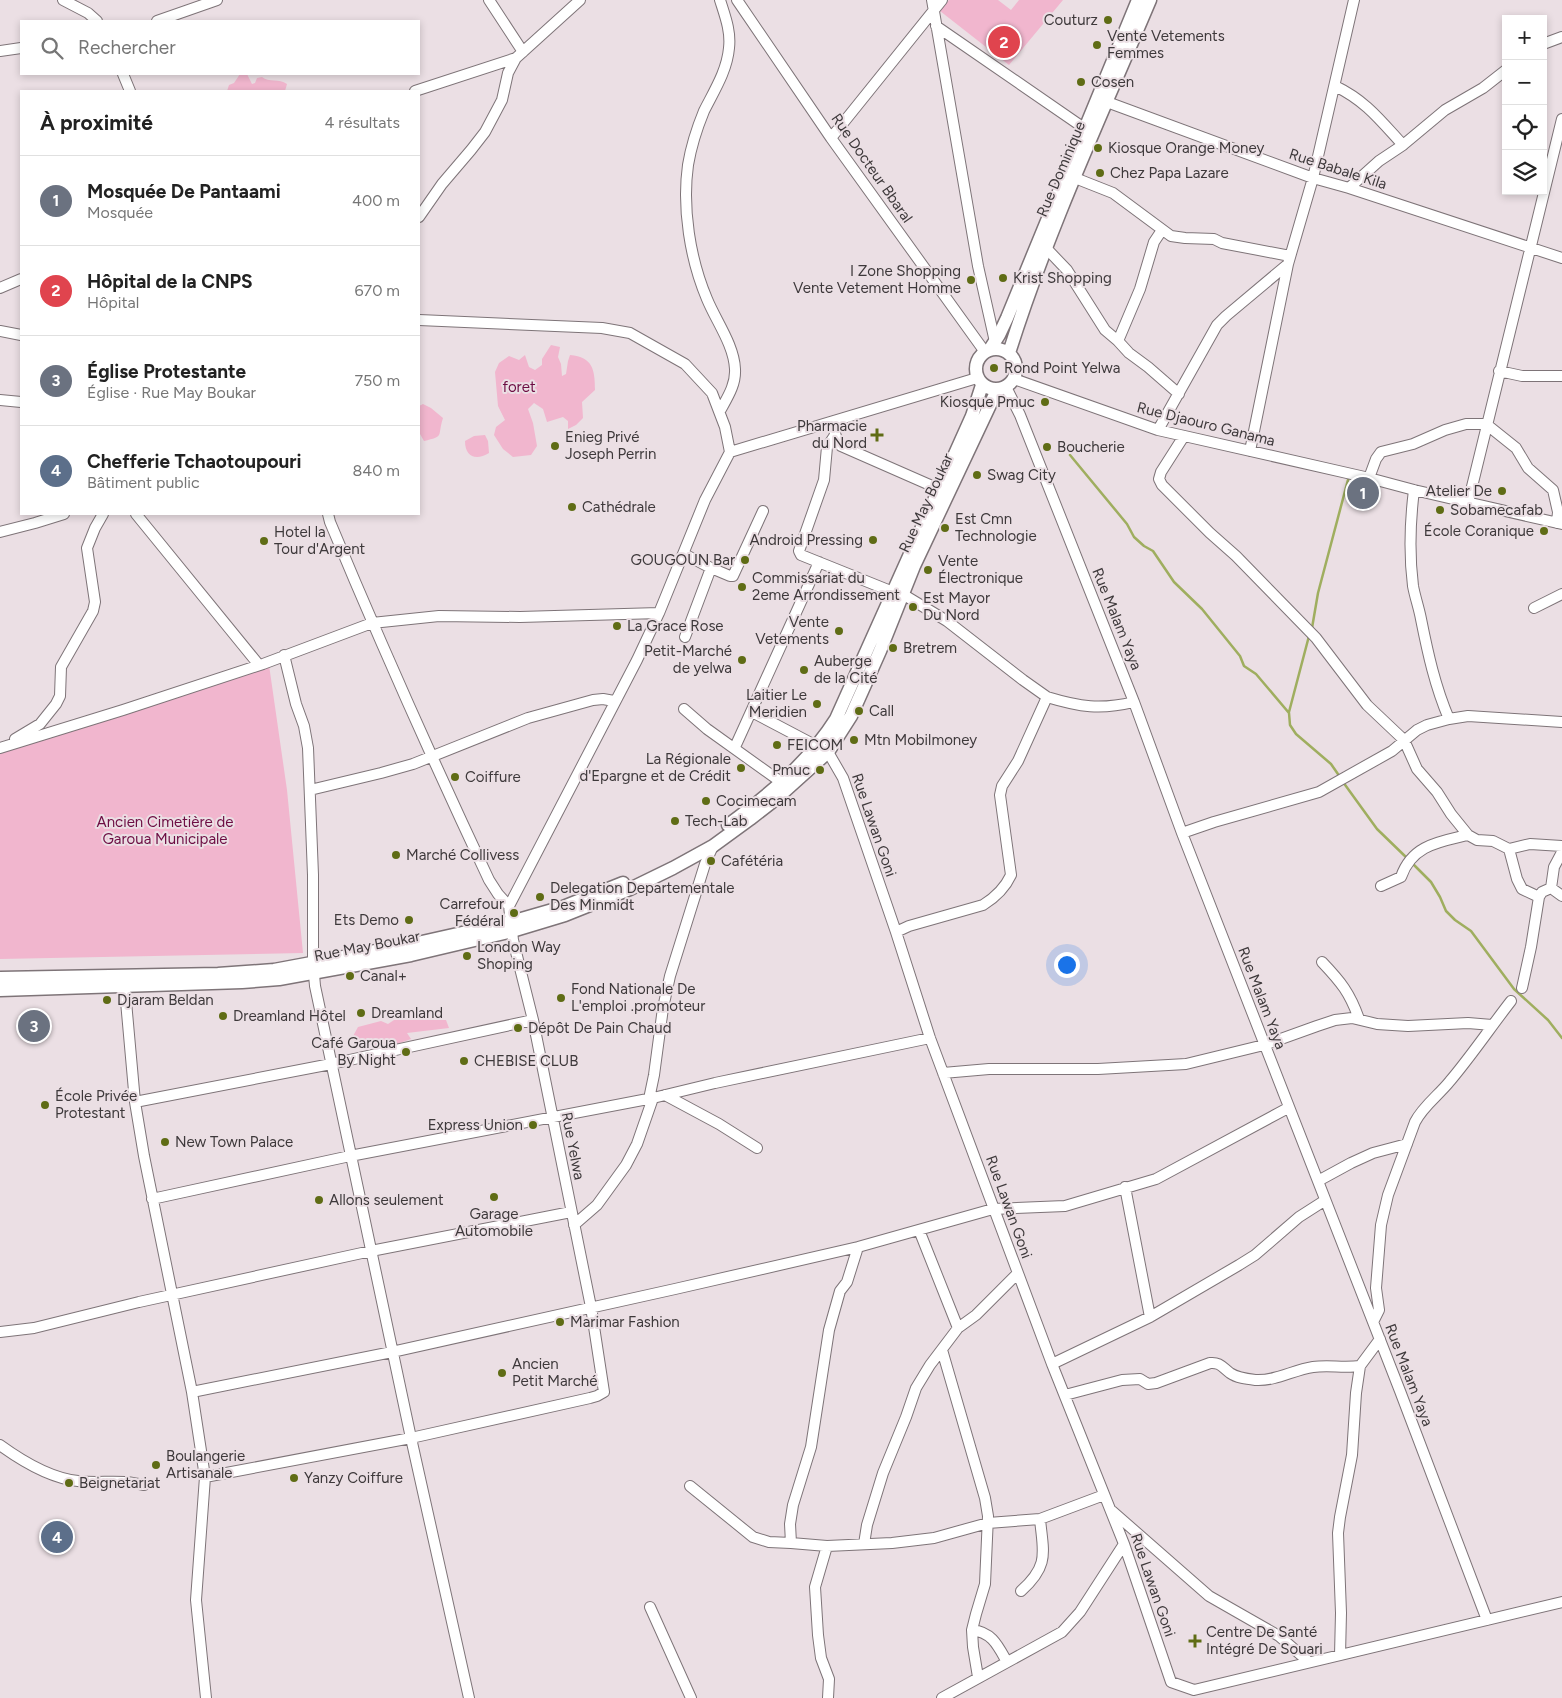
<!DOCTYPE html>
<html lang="fr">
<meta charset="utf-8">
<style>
:root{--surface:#fff;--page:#f6f6f6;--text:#222;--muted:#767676;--line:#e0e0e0;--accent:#5f6c15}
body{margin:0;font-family:Figtree,sans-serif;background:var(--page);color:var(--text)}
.controls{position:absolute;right:15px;top:15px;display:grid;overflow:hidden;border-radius:0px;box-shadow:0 2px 8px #0003}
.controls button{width:45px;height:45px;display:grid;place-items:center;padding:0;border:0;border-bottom:1px solid var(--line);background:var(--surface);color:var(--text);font:25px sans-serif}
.you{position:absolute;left:1066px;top:964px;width:18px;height:18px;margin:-12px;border:4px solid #fff;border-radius:50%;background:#1a73e8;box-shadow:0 0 0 8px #1a73e833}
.badge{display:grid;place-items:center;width:32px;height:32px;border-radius:50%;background:var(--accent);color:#fff;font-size:16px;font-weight:700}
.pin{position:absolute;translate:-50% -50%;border:2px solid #fff;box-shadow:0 1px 5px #0006}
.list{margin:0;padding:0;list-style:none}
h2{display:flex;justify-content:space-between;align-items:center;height:65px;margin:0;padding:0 20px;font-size:21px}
h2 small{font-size:16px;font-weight:400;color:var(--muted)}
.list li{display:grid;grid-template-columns:32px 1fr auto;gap:15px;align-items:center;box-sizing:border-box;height:90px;padding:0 20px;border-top:1px solid var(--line)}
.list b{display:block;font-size:19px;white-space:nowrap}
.list p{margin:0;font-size:16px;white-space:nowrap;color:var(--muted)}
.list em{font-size:16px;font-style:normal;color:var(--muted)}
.icon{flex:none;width:28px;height:28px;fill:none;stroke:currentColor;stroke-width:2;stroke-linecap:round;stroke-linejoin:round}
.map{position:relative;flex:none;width:1562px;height:1698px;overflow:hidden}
.search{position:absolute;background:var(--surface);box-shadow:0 2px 8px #0003;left:20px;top:20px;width:400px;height:55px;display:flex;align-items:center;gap:12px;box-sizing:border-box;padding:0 18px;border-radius:0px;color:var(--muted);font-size:19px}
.panel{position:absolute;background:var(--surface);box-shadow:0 2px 8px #0003;left:20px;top:90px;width:400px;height:425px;border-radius:0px}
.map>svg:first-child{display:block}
.green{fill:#f1b6ce}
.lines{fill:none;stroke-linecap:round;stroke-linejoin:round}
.stream{stroke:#9fae5f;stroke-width:2.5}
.minor-casing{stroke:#7e7478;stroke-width:12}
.major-casing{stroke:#7e7478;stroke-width:15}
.minor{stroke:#fff;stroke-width:10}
.major{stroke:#fff;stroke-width:12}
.poi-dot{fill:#5f6c15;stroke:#ebdfe4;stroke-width:2}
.labels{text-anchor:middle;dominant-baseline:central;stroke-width:4;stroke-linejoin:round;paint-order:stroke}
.poi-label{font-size:15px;fill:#3e393b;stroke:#ebdfe4;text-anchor:start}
.street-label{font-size:15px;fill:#3e393b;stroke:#ebdfe4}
.park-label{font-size:15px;fill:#6d0d43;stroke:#ebdfe4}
</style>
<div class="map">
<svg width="1562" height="1698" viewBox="0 0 1562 1698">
<rect width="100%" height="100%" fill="#ebdfe4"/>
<path class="green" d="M 949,0 L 998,0 L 1011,10 L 1019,0 L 1063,0 L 1009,65 L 940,11 Z
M 240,74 L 247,74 L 252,84 L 255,83 L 257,78 L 262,77 C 269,83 279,78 287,84 L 285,91 L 227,91 L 229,85 L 234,83 Z
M 551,345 L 560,347 L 558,357 L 561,364 L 562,376 L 566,374 L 568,361 L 570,355 C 593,357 595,370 595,390 L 582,402 L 583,418 L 576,425 L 568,429 L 568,421 L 563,417 L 547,422 L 543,409 L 534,403 L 528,409 L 533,423 L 537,446 L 531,455 L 513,457 L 503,449 L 494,435 L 496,427 L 505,420 L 498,406 L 495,372 L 499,363 L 509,356 L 519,360 L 525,355 L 529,367 L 535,370 L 542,365 L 542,359 Z
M 423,404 L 431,408 L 443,418 C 437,437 445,436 424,441 L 420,434 L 419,406 Z
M 485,435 L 488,441 L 489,453 C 476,461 465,457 465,441 L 474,436 Z
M 269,665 L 287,790 L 303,953 L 0,959 L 0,753 Z
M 394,1020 L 446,1020 L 449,1028 L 407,1033 L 411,1039 L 386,1048 L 352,1038 L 358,1027 L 381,1021 L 388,1024 Z"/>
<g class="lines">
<path class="stream" d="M 1070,455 L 1127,524 L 1134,537 L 1144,546 L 1153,551 L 1174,582 L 1202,609 L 1240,656 L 1244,666 L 1256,674 L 1289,713 L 1290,725 L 1296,734 L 1331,764 L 1340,777
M 1312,628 L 1318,593 L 1349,476
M 1289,712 L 1309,636
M 1343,782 L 1377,829 L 1408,859
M 1412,863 L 1431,882 L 1440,897 L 1446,911 L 1455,920 L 1471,931 L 1514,989 L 1548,1020 L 1562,1038"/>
<defs>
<path id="minor" d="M 63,0 L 88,13 L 97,21
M 489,0 L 523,52
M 737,0 L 831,138 L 985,352
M 932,0 L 978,266 L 995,342
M 157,21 L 217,0
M 936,26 L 1084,128
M 1543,44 L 1562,37
M 0,51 L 21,48
M 123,74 L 130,91
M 1335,86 C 1366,101 1380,120 1403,145
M 415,91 L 516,58
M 1107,102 L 1313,178 L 1349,188 L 1562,258
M 831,138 L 942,0
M 1075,178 L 1113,193 L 1171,236 L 1185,238 L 1214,239 L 1222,243 L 1290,256
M 1349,188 L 1379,161 L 1403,145 L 1445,110 L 1483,88 L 1506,70
M 419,217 L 442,184 L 471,150 L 485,132 L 502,100 L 508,73 L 516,58 L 580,0
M 1046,248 L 1067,270 L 1105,330 L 1118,341 L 1140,289 L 1154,242 L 1162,230
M 0,288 L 21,279
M 419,320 L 602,328 L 630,333 L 685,364 L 712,393 L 725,427 L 730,452 L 705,500 L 659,613 L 637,660 L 509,906
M 0,331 L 21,335
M 1118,341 L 1129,353 L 1148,367 L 1179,394
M 1499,371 L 1522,376 L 1562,376
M 1014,379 L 1158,430 L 1369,478 L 1414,490 L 1562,524
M 1006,387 L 1020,415 L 1134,702 L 1182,833 L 1400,1391 L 1487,1620
M 0,400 L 21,402
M 720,411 C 727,398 736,385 735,369 C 734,345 716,321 707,299 C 690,259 682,208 688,165 C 691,147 697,128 704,111 C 714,91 727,71 729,48 C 731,31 725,16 720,0
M 834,430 L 838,443 L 841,446 L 939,489
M 1158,430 L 1217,325 L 1226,316 L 1288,264
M 835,435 L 827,447 L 824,480 L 799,551 L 801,555 L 893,592
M 1184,436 L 1161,472 L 1159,479 L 1162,485 L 1210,533 L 1236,556 L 1316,638 L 1367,705 L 1404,740 L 1417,769 L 1437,792 L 1451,814 L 1468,835 C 1439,842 1412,845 1401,877 L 1381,886
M 1250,451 L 1288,264 L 1313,178 L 1354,0
M 730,452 L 977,378
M 1369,478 L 1376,459 L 1381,452 L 1413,444 L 1445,430 L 1466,424 L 1486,424 L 1516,448 L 1528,468 L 1553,490 L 1558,512 L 1557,523
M 1468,503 L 1562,119
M 136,514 L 259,665
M 328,514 L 330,522 C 380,642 433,761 489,880 L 498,894 L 509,906
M 0,532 L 35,523 L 64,514
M 684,554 L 711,568 L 685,637
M 711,568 L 730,576 L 733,576 L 763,511
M 904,595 L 947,621 L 1023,680 L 1047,697
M 1534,608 L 1562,594
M 284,655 L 296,704 L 304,726 L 308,748 L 313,875 L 313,963 L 315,986 L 411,1438 L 469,1698
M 684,709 L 707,729 L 781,782
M 752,712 L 828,752 L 843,778 L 896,932 L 930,1038 L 1052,1364 L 1124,1544 L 1171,1682 L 1194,1690 L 1562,1602
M 1449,719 L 1468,716 L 1562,722
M 15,739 L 40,724 L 56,704 L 60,696 L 61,667 L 93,611 L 95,602 L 87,548 L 95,528 L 103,514
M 735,747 L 819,562
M 0,748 L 123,710 L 263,664 L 372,623 L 439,616 L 520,617 L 659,613
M 310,790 L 381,773 L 413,764 L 528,718 L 593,700 L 603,699 L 614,701
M 1182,833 L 1214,822 L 1319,792 L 1392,751 L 1417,730 L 1427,725 L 1449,719 C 1435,686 1428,654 1421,619 C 1419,608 1415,597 1413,586 C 1409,554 1410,522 1414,490
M 1468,835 L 1477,840 L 1493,841 L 1509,849
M 1551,888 L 1562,896
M 1539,897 L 1522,889 L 1517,879 L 1509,849 L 1530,844 L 1562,846
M 896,932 L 909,926 L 983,905 C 996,897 1005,888 1011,875 L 1000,795 L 1002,786 L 1018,761 L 1047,697 C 1080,707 1100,710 1134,702
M 1322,962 C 1341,982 1350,993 1359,1019
M 124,979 L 135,1102 L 144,1156 L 192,1392 L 205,1477 L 196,1600 L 206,1698
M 1522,988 L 1531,947 L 1539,897 L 1542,892 L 1551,888 L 1554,867 L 1562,852
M 943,1073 L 989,1069 L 1098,1069 L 1186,1064 L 1264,1045 L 1317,1026 L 1335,1020 L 1352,1018 L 1377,1024 L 1408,1026 L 1468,1023 L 1492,1025
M 665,1095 L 719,1124 L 757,1148
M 649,1099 L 654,1075 L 663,1008 L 670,976 L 705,864 L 713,846
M 135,1102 L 331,1064 L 533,1020
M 1318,1181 L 1351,1163 L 1373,1153 L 1407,1144
M 1125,1187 L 1150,1317
M 152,1199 L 350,1156 L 653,1098 L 715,1083 L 930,1038
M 574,1225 L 597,1205 L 626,1165 L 637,1144 L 653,1098
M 919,1230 L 958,1328
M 1373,1322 L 1379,1310 L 1376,1288 L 1381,1225 L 1388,1195 L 1415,1122 C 1423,1106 1439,1095 1450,1081 C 1472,1055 1490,1028 1511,1001
M 0,1332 L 34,1328 L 139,1302 L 371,1251 L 571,1212
M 942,1350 L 985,1498 L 988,1516 L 985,1584 L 976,1614 L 972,1630 L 973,1647 L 978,1677
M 1052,1364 L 1150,1317 L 1239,1265 L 1255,1255 L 1299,1217 L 1324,1201
M 192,1392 L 392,1352 L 675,1289 L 858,1247 L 993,1209 L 1065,1206 L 1156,1179 L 1288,1108
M 1065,1395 L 1122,1380 L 1140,1379 L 1148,1384 L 1156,1383 L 1210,1363 C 1220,1362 1222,1367 1230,1373 C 1237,1378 1247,1379 1256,1380 C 1276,1381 1293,1370 1313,1367 C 1328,1365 1344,1368 1360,1366
M 0,1445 C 22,1461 50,1478 78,1481 C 93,1483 109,1481 125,1482 C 131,1482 138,1484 144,1485
M 205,1477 L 411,1438 L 590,1398 L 597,1396 L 604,1392 L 591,1307 L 533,1020 L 513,940 L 509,906
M 690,1486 L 753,1537 L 769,1542 L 791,1543 L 790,1524 L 793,1505 L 811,1447 L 829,1330 L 840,1291 L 847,1282 L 858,1247
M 1112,1511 L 1209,1596 L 1279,1636 L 1309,1662
M 791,1543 L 827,1546
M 864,1544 L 867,1525 L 883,1473 L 906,1417 L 916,1388 L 930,1365 L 958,1328 L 976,1315 L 1018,1273
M 1021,1591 C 1050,1565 1043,1552 1040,1519
M 650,1607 L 691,1698
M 972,1630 C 992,1632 998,1646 1007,1662
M 1340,1655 L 1341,1613 L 1338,1533 L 1340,1517 L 1352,1455 L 1356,1393 L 1360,1366 L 1380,1339
M 828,1698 L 829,1679 L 821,1658 L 818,1635 L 815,1587 L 827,1546 L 892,1543 L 934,1538 L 988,1523 L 1040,1519 L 1104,1495
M 942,1698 L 1062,1632 L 1080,1612 L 1124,1544"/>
<path id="major" d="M976 369a20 20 0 1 1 40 0a20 20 0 1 1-40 0Z
M 990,349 L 999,335 L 1007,318 L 1138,0
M 1009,353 C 1047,232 1101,116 1150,0
M 728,825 C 769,795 809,762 836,719 L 972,416 L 982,385
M 0,978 L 218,974 L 274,970 L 413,944 L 511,922 L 563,907 L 623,883
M 0,990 L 242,982 L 279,979 L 411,955 L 512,931 L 565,915 L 630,889 L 673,868 L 713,846 L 750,819 L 777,798 L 828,752 L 851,716 L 880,651 L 914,566 L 997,390"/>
</defs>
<use href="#minor" class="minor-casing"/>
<use href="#major" class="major-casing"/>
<use href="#minor" class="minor"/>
<use href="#major" class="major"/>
</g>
<g class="poi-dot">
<circle cx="1108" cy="20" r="5"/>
<circle cx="1097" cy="45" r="5"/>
<circle cx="1081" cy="82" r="5"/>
<circle cx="1098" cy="148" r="5"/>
<circle cx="1100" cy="173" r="5"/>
<circle cx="1003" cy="278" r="5"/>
<circle cx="971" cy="280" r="5"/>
<circle cx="994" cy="368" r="5"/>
<circle cx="1045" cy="402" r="5"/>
<path d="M874.5 427.5h5v5h5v5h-5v5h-5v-5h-5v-5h5z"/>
<circle cx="555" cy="446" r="5"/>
<circle cx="1047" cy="447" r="5"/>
<circle cx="977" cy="475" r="5"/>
<circle cx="1502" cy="491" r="5"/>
<circle cx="572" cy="507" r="5"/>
<circle cx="1440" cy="510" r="5"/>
<circle cx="945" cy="528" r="5"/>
<circle cx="1544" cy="531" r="5"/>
<circle cx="873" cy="540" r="5"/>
<circle cx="264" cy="541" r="5"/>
<circle cx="745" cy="560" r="5"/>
<circle cx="928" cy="570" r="5"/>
<circle cx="742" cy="587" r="5"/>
<circle cx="913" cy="607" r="5"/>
<circle cx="617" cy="626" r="5"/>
<circle cx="839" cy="631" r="5"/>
<circle cx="893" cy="648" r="5"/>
<circle cx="742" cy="660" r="5"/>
<circle cx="804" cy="670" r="5"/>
<circle cx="817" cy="704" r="5"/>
<circle cx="859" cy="711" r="5"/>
<circle cx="854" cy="740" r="5"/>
<circle cx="777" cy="745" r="5"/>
<circle cx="741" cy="768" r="5"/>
<circle cx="820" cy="770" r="5"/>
<circle cx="455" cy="777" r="5"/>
<circle cx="706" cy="801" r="5"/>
<circle cx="675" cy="821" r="5"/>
<circle cx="396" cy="855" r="5"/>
<circle cx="711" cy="861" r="5"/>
<circle cx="540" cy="897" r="5"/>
<circle cx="514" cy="913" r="5"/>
<circle cx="409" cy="920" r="5"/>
<circle cx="467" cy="956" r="5"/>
<circle cx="350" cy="976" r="5"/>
<circle cx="561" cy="998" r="5"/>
<circle cx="107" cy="1000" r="5"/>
<circle cx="361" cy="1013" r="5"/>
<circle cx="223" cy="1016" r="5"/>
<circle cx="518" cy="1028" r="5"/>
<circle cx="406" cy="1052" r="5"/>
<circle cx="464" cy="1061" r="5"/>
<circle cx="45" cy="1105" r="5"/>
<circle cx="533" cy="1125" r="5"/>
<circle cx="165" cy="1142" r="5"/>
<circle cx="494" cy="1197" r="5"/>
<circle cx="319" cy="1200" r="5"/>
<circle cx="560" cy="1322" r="5"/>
<circle cx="502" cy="1373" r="5"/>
<circle cx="156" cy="1465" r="5"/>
<circle cx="294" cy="1478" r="5"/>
<circle cx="69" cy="1483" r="5"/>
<path d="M1192.5 1633.5h5v5h5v5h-5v5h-5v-5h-5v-5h5z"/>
</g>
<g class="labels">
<g class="poi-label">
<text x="1098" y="20" text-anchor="end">Couturz</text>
<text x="1107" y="36">Vente Vetements<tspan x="1107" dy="17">Femmes</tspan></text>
<text x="1091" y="82">Cosen</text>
<text x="1108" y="148">Kiosque Orange Money</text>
<text x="1110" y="173">Chez Papa Lazare</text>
<text x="961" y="271" text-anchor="end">I Zone Shopping<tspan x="961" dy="17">Vente Vetement Homme</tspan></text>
<text x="1013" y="278">Krist Shopping</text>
<text x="1004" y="368">Rond Point Yelwa</text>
<text x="1035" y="402" text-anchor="end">Kiosque Pmuc</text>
<text x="867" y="426" text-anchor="end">Pharmacie<tspan x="867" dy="17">du Nord</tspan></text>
<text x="565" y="437">Enieg Privé<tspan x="565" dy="17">Joseph Perrin</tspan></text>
<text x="1057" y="447">Boucherie</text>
<text x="987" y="475">Swag City</text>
<text x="1492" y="491" text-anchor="end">Atelier De</text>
<text x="582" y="507">Cathédrale</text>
<text x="1450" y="510">Sobamecafab</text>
<text x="955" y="519">Est Cmn<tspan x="955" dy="17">Technologie</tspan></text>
<text x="1534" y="531" text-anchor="end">École Coranique</text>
<text x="274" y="532">Hotel la<tspan x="274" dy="17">Tour d'Argent</tspan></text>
<text x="863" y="540" text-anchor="end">Android Pressing</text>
<text x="735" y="560" text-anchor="end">GOUGOUN Bar</text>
<text x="938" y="561">Vente<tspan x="938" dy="17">Électronique</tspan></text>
<text x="752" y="578">Commissariat du<tspan x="752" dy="17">2eme Arrondissement</tspan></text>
<text x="923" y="598">Est Mayor<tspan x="923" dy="17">Du Nord</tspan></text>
<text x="829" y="622" text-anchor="end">Vente<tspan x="829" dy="17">Vetements</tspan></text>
<text x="627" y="626">La Grace Rose</text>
<text x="903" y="648">Bretrem</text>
<text x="732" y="651" text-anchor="end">Petit-Marché<tspan x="732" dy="17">de yelwa</tspan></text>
<text x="814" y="661">Auberge<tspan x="814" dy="17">de la Cité</tspan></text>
<text x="807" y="695" text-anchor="end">Laitier Le<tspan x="807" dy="17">Meridien</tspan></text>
<text x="869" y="711">Call</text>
<text x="864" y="740">Mtn Mobilmoney</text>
<text x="787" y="745">FEICOM</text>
<text x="731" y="759" text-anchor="end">La Régionale<tspan x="731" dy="17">d'Epargne et de Crédit</tspan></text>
<text x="810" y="770" text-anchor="end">Pmuc</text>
<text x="465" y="777">Coiffure</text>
<text x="716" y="801">Cocimecam</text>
<text x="685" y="821">Tech-Lab</text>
<text x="406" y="855">Marché Collivess</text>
<text x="721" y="861">Cafétéria</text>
<text x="550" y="888">Delegation Departementale<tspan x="550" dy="17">Des Minmidt</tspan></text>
<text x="504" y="904" text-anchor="end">Carrefour<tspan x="504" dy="17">Fédéral</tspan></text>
<text x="399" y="920" text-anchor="end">Ets Demo</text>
<text x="477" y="947">London Way<tspan x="477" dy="17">Shoping</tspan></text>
<text x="360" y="976">Canal+</text>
<text x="571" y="989">Fond Nationale De<tspan x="571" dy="17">L'emploi .promoteur</tspan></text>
<text x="117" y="1000">Djaram Beldan</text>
<text x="371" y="1013">Dreamland</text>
<text x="233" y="1016">Dreamland Hôtel</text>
<text x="528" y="1028">Dépôt De Pain Chaud</text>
<text x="396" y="1043" text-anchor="end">Café Garoua<tspan x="396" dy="17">By Night</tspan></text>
<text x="474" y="1061">CHEBISE CLUB</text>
<text x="55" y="1096">École Privée<tspan x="55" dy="17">Protestant</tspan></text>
<text x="523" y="1125" text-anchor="end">Express Union</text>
<text x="175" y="1142">New Town Palace</text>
<text x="329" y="1200">Allons seulement</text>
<text x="494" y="1214" text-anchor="middle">Garage<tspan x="494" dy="17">Automobile</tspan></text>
<text x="570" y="1322">Marimar Fashion</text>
<text x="512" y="1364">Ancien<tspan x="512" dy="17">Petit Marché</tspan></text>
<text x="166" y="1456">Boulangerie<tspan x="166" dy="17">Artisanale</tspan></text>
<text x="304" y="1478">Yanzy Coiffure</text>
<text x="79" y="1483">Beignetariat</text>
<text x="1206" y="1632">Centre De Santé<tspan x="1206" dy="17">Intégré De Souari</tspan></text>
</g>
<g class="street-label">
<text transform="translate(872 168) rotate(55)">Rue Docteur Bbaral</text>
<text transform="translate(1061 169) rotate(-67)">Rue Dominique</text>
<text transform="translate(1338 169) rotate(18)">Rue Babale Kila</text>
<text transform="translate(1206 424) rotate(14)">Rue Djaouro Ganama</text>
<text transform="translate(926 503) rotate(-65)">Rue May Boukar</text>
<text transform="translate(1117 619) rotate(68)">Rue Malam Yaya</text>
<text transform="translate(874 825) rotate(71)">Rue Lawan Goni</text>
<text transform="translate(367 946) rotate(-11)">Rue May Boukar</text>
<text transform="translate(1262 998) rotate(69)">Rue Malam Yaya</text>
<text transform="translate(573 1146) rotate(79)">Rue Yelwa</text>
<text transform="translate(1009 1207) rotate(70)">Rue Lawan Goni</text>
<text transform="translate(1409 1375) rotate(69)">Rue Malam Yaya</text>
<text transform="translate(1153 1585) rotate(71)">Rue Lawan Goni</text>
</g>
<g class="park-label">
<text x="519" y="387">foret</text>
<text x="165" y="822">Ancien Cimetière de<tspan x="165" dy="17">Garoua Municipale</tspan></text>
</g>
</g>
</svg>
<div class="controls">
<button>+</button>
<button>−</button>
<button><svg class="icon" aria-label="locate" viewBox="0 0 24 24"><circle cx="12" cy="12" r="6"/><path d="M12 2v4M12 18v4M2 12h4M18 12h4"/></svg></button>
<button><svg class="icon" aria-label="layers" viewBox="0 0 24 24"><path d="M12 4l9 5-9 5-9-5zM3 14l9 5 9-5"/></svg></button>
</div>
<div class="you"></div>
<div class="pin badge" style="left:1363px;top:493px;background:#6b7280">1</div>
<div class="pin badge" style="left:1004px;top:42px;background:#e0444e">2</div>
<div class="pin badge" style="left:34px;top:1026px;background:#6b7280">3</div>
<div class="pin badge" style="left:57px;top:1537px;background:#5c6f8a">4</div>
<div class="search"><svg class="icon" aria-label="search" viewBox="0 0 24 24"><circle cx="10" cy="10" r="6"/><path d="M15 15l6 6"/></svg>Rechercher</div>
<section class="panel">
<h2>À proximité<small>4 résultats</small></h2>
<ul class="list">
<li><span class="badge" style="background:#6b7280">1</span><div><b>Mosquée De Pantaami</b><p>Mosquée</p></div><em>400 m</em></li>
<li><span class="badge" style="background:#e0444e">2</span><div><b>Hôpital de la CNPS</b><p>Hôpital</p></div><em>670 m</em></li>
<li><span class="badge" style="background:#6b7280">3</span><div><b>Église Protestante</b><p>Église · Rue May Boukar</p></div><em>750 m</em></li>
<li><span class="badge" style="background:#5c6f8a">4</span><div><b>Chefferie Tchaotoupouri</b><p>Bâtiment public</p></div><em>840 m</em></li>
</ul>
</section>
</div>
